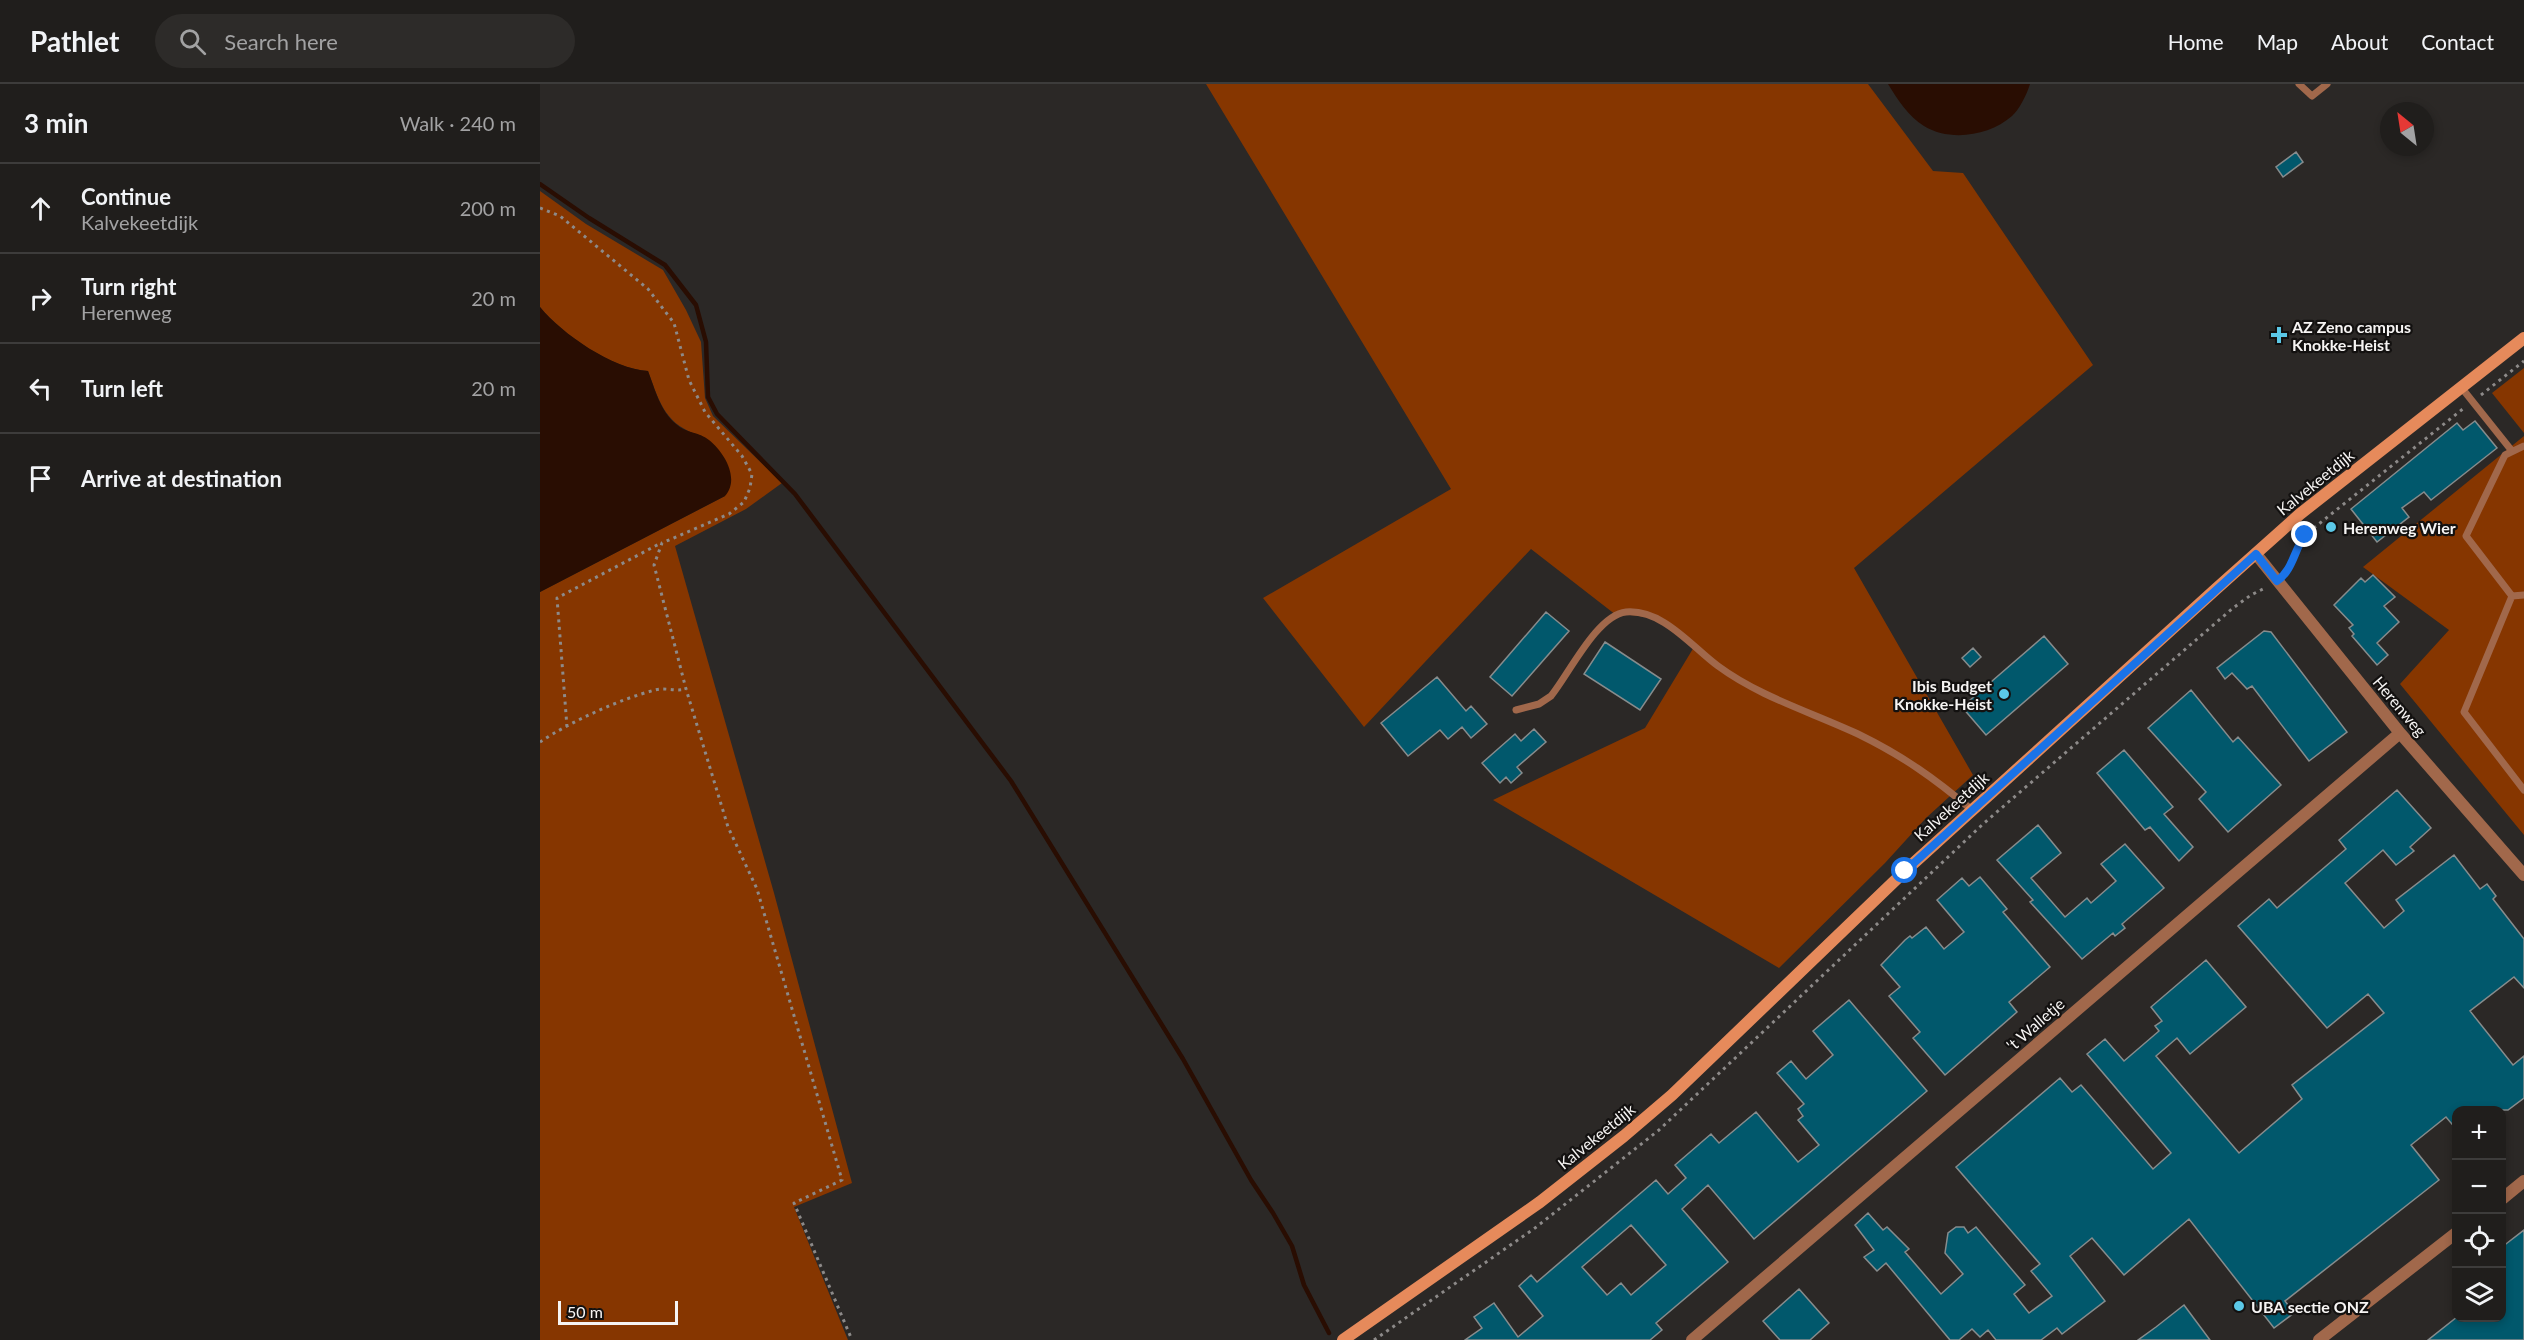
<!DOCTYPE html>
<meta charset="utf-8">
<style>
:root{--surface:#201e1c;--page:#2d2b29;--text:#f1f3f6;--muted:#a2a2a3;--line:#3d3c3b}
body{margin:0;font-family:Lato,sans-serif;background:var(--page);color:var(--text)}
.controls{position:absolute;right:18px;bottom:18px;display:grid;overflow:hidden;border-radius:12px;box-shadow:0 3px 9px #0003}
.controls button{width:54px;height:54px;display:grid;place-items:center;padding:0;border:0;border-bottom:2px solid var(--line);background:var(--surface);color:var(--text);font:30px sans-serif}
.compass{position:absolute;left:1840px;top:18px;width:54px;height:54px;border-radius:50%;background:var(--surface);box-shadow:0 3px 9px #0003;rotate:330deg}
.scale{position:absolute;left:18px;bottom:15px;width:120px;box-sizing:border-box;padding-left:6px;border:3px solid #f6f4f3;border-top:0;font-size:16px;line-height:21px;white-space:nowrap;color:#f6f4f3;-webkit-text-stroke:4px #131110;paint-order:stroke}
.stop{position:absolute;width:18px;height:18px;margin:-14px;border:4px solid #1a73e8;border-radius:50%;background:#fff}
.stop.end{background:#1a73e8;border-color:#fff;box-shadow:0 2px 6px #0008}
.list{margin:0;padding:0;list-style:none}
h2{display:flex;justify-content:space-between;align-items:center;height:78px;margin:0;padding:0 24px;font-size:26px}
h2 small{font-size:20px;font-weight:400;color:var(--muted)}
.list li{display:grid;grid-template-columns:39px 1fr auto;gap:18px;align-items:center;box-sizing:border-box;height:90px;padding:0 24px;border-top:2px solid var(--line)}
.list b{display:block;font-size:22px;white-space:nowrap}
.list p{margin:0;font-size:20px;white-space:nowrap;color:var(--muted)}
.list em{font-size:20px;font-style:normal;color:var(--muted)}
.icon{flex:none;width:33px;height:33px;fill:none;stroke:currentColor;stroke-width:2;stroke-linecap:round;stroke-linejoin:round}
.map{position:relative;flex:none;width:1984px;height:1256px;overflow:hidden}
header{display:flex;align-items:center;gap:36px;box-sizing:border-box;height:84px;padding:0 30px;background:var(--surface);border-bottom:2px solid var(--line)}
header strong{font-size:28px}
nav{display:flex;gap:33px;margin-inline-start:auto;font-size:21px}
.search{width:420px;height:54px;background:var(--page);display:flex;align-items:center;gap:15px;box-sizing:border-box;padding:0 21px;border-radius:33px;color:var(--muted);font-size:22px}
main{display:flex}
aside{flex:1;background:var(--surface)}
.map>svg:first-child{display:block}
.green{fill:#863600}
.water{fill:#290d02}
.lines{fill:none;stroke-linecap:round;stroke-linejoin:round}
.stream{stroke:#290d02;stroke-width:4.5}
.building{fill:#01586c;stroke:#878c8d;stroke-width:1.5;fill-rule:evenodd}
.path{stroke:#8d8a89;stroke-width:3;stroke-dasharray:3 4.5;stroke-linecap:butt}
.lane{stroke:#a1684b;stroke-width:7}
.street{stroke:#a1684b;stroke-width:12}
.secondary{stroke:#e68a5b;stroke-width:12}
.route{stroke:#1a73e8;stroke-width:8}
.poi-dot{fill:#5bc8e7;stroke:#131110;stroke-width:2}
.labels{text-anchor:middle;dominant-baseline:central;stroke-width:4.5;stroke-linejoin:round;paint-order:stroke}
.poi-label{font-size:16px;font-weight:bold;fill:#f6f4f3;stroke:#131110;text-anchor:start}
.street-label{font-size:16px;fill:#f6f4f3;stroke:#131110}
</style>
<header>
<strong>Pathlet</strong>
<div class="search"><svg class="icon" aria-label="search" viewBox="0 0 24 24"><circle cx="10" cy="10" r="6"/><path d="M15 15l6 6"/></svg>Search here</div>
<nav><a>Home</a><a>Map</a><a>About</a><a>Contact</a></nav>
</header>
<main>
<aside>
<h2>3 min<small>Walk · 240 m</small></h2>
<ul class="list">
<li><svg class="icon" aria-label="ahead" viewBox="0 0 24 24"><path d="M12 20V5M6 11l6-6 6 6"/></svg><div><b>Continue</b><p>Kalvekeetdijk</p></div><em>200 m</em></li>
<li><svg class="icon" aria-label="right" viewBox="0 0 24 24"><path d="M7 20v-9h11M14 6l5 5-5 5"/></svg><div><b>Turn right</b><p>Herenweg</p></div><em>20 m</em></li>
<li><svg class="icon" aria-label="left" viewBox="0 0 24 24"><path d="M17 20v-9H6M10 6l-5 5 5 5"/></svg><div><b>Turn left</b></div><em>20 m</em></li>
<li><svg class="icon" aria-label="arrive" viewBox="0 0 24 24"><path d="M6 21V4h12l-3 4 3 4H6"/></svg><div><b>Arrive at destination</b></div></li>
</ul>
</aside>
<div class="map">
<svg width="1984" height="1256" viewBox="0 0 1984 1256">
<rect width="100%" height="100%" fill="#2b2826"/>
<path class="green" d="M 666,0 L 1328,0 L 1393,87 L 1423,89 L 1553,281 L 1314,484 L 1433,691 L 1386,734 L 1345,779 L 1239,884 L 953,716 L 1105,644 L 1154,563 C 1128,541 1112,529 1076,531 L 991,465 L 824,643 L 723,514 L 911,405 Z
M 0,107 L 46,140 L 123,186 L 146,226 L 161,258 L 165,314 L 173,332 L 242,399 L 206,425 L 135,462 L 234,809 L 312,1099 L 254,1123 L 308,1256 L 0,1256 L 0,508 L 185,412 L 162,352 C 126,342 120,320 108,287 C 72,285 22,250 0,223 Z
M 1984,284 L 1984,349 L 1952,309 Z
M 1984,352 L 1984,751 L 1860,600 L 1909,546 L 1823,483 Z"/>
<path class="water" d="M 1348,0 L 1490,0 C 1487,10 1479,26 1472,32 C 1449,52 1410,58 1384,42 C 1368,32 1358,16 1348,0 Z
M 0,223 C 22,250 73,285 108,287 C 115,305 120,327 136,340 C 145,349 160,348 169,356 C 185,369 200,395 185,412 L 0,508 Z"/>
<g class="lines">
<path class="stream" d="M 0,100 L 49,134 L 125,181 L 156,221 L 166,258 L 168,313 L 177,330 L 255,410 L 471,697 L 643,975 L 711,1096 L 733,1129 L 752,1162 L 764,1201 L 789,1249"/>
</g>
<path class="building" d="M 1756,68 L 1763,78 L 1743,93 L 1736,83 Z
M 1935,337 L 1957,364 L 1891,416 L 1884,408 L 1862,424 L 1869,433 L 1837,458 L 1811,425 L 1917,339 L 1923,346 Z
M 1833,491 L 1855,513 L 1844,522 L 1859,538 L 1837,559 L 1848,571 L 1837,581 L 1812,552 L 1814,550 L 1809,544 L 1813,541 L 1794,521 L 1821,494 L 1825,498 Z
M 1006,528 L 1029,547 L 972,612 L 950,593 Z
M 1724,547 L 1731,548 L 1807,648 L 1769,677 L 1712,602 L 1707,605 L 1692,589 L 1685,595 L 1677,584 Z
M 1504,552 L 1528,580 L 1446,651 L 1422,623 Z
M 1065,558 L 1121,595 L 1100,626 L 1044,590 Z
M 1433,564 L 1441,573 L 1430,583 L 1422,574 Z
M 897,593 L 926,627 L 931,622 L 947,640 L 931,654 L 922,643 L 908,655 L 900,646 L 868,672 L 841,639 Z
M 1651,606 L 1693,658 L 1698,653 L 1741,701 L 1688,748 L 1659,715 L 1666,708 L 1608,644 Z
M 994,645 L 1006,658 L 977,683 L 982,689 L 971,699 L 966,693 L 960,699 L 942,679 L 975,650 L 981,657 Z
M 1584,666 L 1633,723 L 1624,730 L 1653,763 L 1639,777 L 1610,743 L 1605,746 L 1557,689 Z
M 1857,706 L 1891,744 L 1870,763 L 1874,767 L 1856,781 L 1843,766 L 1805,799 L 1844,844 L 1864,827 L 1856,816 L 1914,771 L 1940,805 L 1947,800 L 1956,812 L 1953,815 L 1984,855 L 1984,904 L 1974,893 L 1930,927 L 1973,981 L 1984,972 L 1984,1014 L 1968,1026 L 1917,1026 L 1917,1046 L 1906,1033 L 1871,1061 L 1899,1096 L 1745,1217 L 1754,1229 L 1734,1244 L 1649,1135 L 1584,1191 L 1552,1154 L 1530,1172 L 1565,1217 L 1522,1250 L 1517,1244 L 1501,1256 L 1456,1256 L 1448,1246 L 1440,1253 L 1432,1245 L 1419,1256 L 1410,1256 L 1346,1179 L 1337,1187 L 1324,1173 L 1334,1166 L 1315,1141 L 1328,1129 L 1343,1146 L 1347,1143 L 1369,1165 L 1365,1168 L 1401,1210 L 1423,1190 L 1405,1169 L 1408,1149 L 1416,1143 L 1424,1143 L 1428,1149 L 1436,1143 L 1485,1201 L 1474,1210 L 1489,1229 L 1512,1212 L 1491,1187 L 1500,1180 L 1416,1083 L 1520,994 L 1532,1008 L 1541,1001 L 1613,1085 L 1631,1069 L 1547,970 L 1565,955 L 1584,977 L 1619,947 L 1615,942 L 1622,937 L 1611,923 L 1666,876 L 1706,923 L 1650,970 L 1637,954 L 1616,972 L 1699,1069 L 1762,1015 L 1752,1001 L 1844,929 L 1828,910 L 1787,944 L 1698,842 L 1729,815 L 1737,824 L 1806,765 L 1799,756 Z
M 1498,741 L 1521,769 L 1491,794 L 1525,833 L 1547,814 L 1551,819 L 1576,797 L 1561,780 L 1585,760 L 1624,804 L 1582,840 L 1585,844 L 1575,852 L 1573,849 L 1542,875 L 1490,818 L 1493,816 L 1457,776 Z
M 1440,793 L 1467,825 L 1463,828 L 1510,883 L 1469,918 L 1477,928 L 1405,991 L 1373,954 L 1380,948 L 1349,912 L 1360,903 L 1341,881 L 1365,856 L 1370,852 L 1372,854 L 1386,843 L 1404,865 L 1424,848 L 1397,816 L 1422,794 L 1429,802 Z
M 1309,916 L 1387,1007 L 1214,1155 L 1168,1101 L 1142,1125 L 1188,1178 L 1116,1239 L 1122,1246 L 1110,1256 L 925,1256 L 942,1244 L 934,1233 L 954,1219 L 978,1253 L 1003,1232 L 979,1202 L 991,1191 L 997,1198 L 1116,1096 L 1128,1110 L 1146,1094 L 1135,1081 L 1171,1050 L 1179,1059 L 1216,1028 L 1258,1078 L 1279,1061 L 1258,1036 L 1263,1032 L 1258,1025 L 1264,1020 L 1237,989 L 1251,977 L 1266,995 L 1293,971 L 1273,947 ZM 1091,1141 L 1126,1181 L 1091,1211 L 1081,1199 L 1067,1211 L 1042,1183 Z
M 1984,1146 L 1984,1256 L 1888,1256 L 1917,1233 L 1962,1233 L 1962,1163 Z
M 1259,1205 L 1289,1239 L 1270,1256 L 1240,1256 L 1223,1237 Z
M 1644,1221 L 1670,1256 L 1598,1256 L 1616,1243 Z"/>
<g class="lines">
<path class="path" d="M 0,124 L 20,132 L 108,205 L 134,239 L 149,296 L 165,328 L 202,372 L 212,390 L 210,404 L 204,418 L 189,430 L 122,459 L 114,481 L 146,605 L 188,743 L 217,805 L 302,1096 L 254,1119 L 312,1256
M 1941,311 L 1984,277
M 1747,488 L 1759,458 L 1765,451 L 1924,324
M 27,643 L 17,514 L 121,459
M 0,658 C 30,638 80,615 115,606 C 126,603 135,608 146,605
M 834,1256 L 995,1144 L 1119,1046 L 1443,740 L 1693,524 L 1711,511 L 1725,504"/>
<path class="lane" d="M 1759,0 L 1772,12 L 1787,0
M 1921,303 L 1972,367
M 1984,362 L 1965,371 L 1926,452 L 1972,512 L 1924,628 L 1984,706
M 1972,512 L 1984,511
M 976,626 L 999,620 L 1011,612 C 1029,590 1057,531 1086,528 C 1123,525 1152,563 1178,582 C 1220,613 1271,628 1318,650 C 1363,672 1394,694 1432,726"/>
<path class="street" d="M 1716,470 L 1860,649 L 1984,791
M 1962,1115 L 1984,1097
M 1152,1256 L 1860,649
M 1779,1256 L 1916,1149"/>
<path class="secondary" d="M 803,1256 L 1000,1118 L 1084,1052 L 1132,1011 L 1365,787 L 1676,505 L 1760,430 L 1984,254"/>
</g>
<g class="lines">
<path class="route" d="M 1365,787 L 1716,470 L 1737,497 C 1753,486 1754,466 1765,451"/>
</g>
<g class="poi-dot">
<path d="M1736 242h6v6h6v6h-6v6h-6v-6h-6v-6h6z"/>
<circle cx="1791" cy="443" r="6"/>
<circle cx="1464" cy="610" r="6"/>
<circle cx="1699" cy="1222" r="6"/>
</g>
<g class="labels">
<g class="poi-label">
<text x="1752" y="242">AZ Zeno campus<tspan x="1752" dy="18">Knokke-Heist</tspan></text>
<text x="1803" y="443">Herenweg Wier</text>
<text x="1452" y="601" text-anchor="end">Ibis Budget<tspan x="1452" dy="18">Knokke-Heist</tspan></text>
<text x="1711" y="1222">UBA sectie ONZ</text>
</g>
<g class="street-label">
<text transform="translate(1775 398) rotate(-39)">Kalvekeetdijk</text>
<text transform="translate(1860 622) rotate(50)">Herenweg</text>
<text transform="translate(1411 722) rotate(-42)">Kalvekeetdijk</text>
<text transform="translate(1495 940) rotate(-41)">'t Walletje</text>
<text transform="translate(1056 1052) rotate(-39)">Kalvekeetdijk</text>
</g>
</g>
</svg>
<div class="controls">
<button>+</button>
<button>−</button>
<button><svg class="icon" aria-label="locate" viewBox="0 0 24 24"><circle cx="12" cy="12" r="6"/><path d="M12 2v4M12 18v4M2 12h4M18 12h4"/></svg></button>
<button><svg class="icon" aria-label="layers" viewBox="0 0 24 24"><path d="M12 4l9 5-9 5-9-5zM3 14l9 5 9-5"/></svg></button>
</div>
<svg class="compass" viewBox="-18 -18 36 36"><path d="M0-13l5 13h-10z" fill="#e53935"/><path d="M0 13l5-13h-10z" fill="#a2a2a3"/></svg>
<div class="scale">50 m</div>
<div class="stop" style="left:1365px;top:787px"></div>
<div class="stop end" style="left:1765px;top:451px"></div>
</div>
</main>
